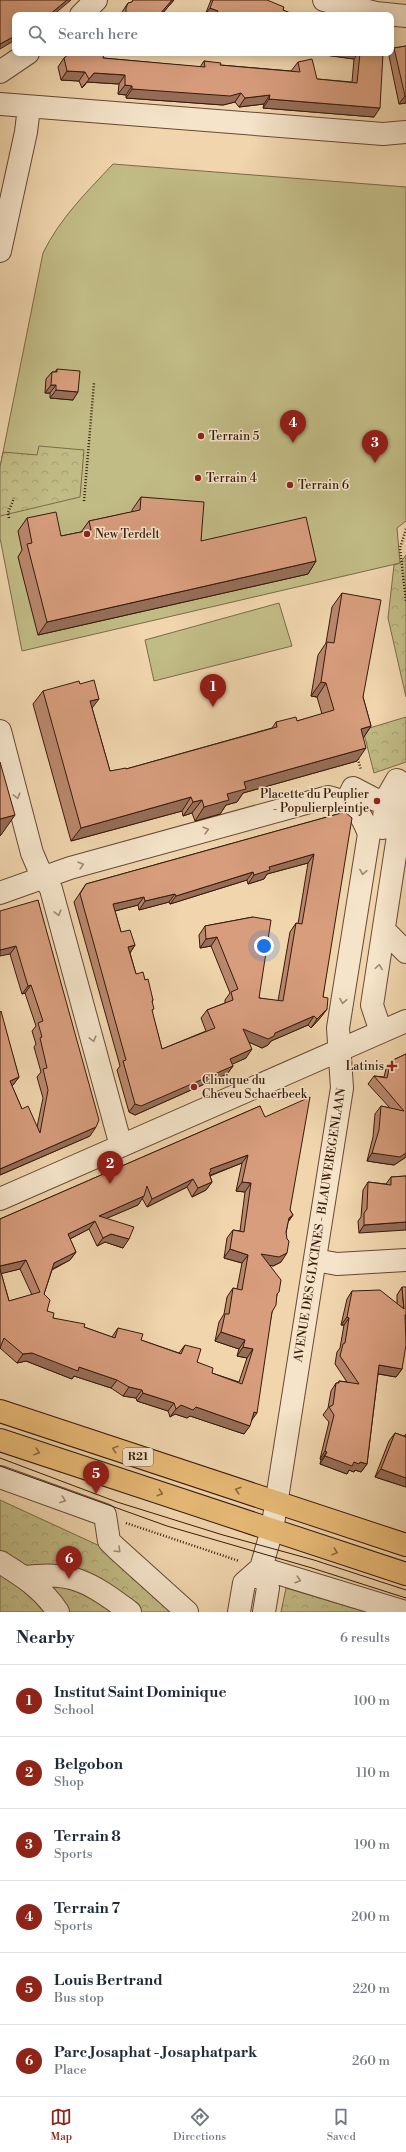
<!DOCTYPE html>
<style>
:root{--surface:#fff;--page:#f2f2f3;--text:#1f2937;--muted:#747a83;--line:#e0e1e3;--accent:#8f2418}
body{margin:0;font-family:"Libre Bodoni",serif;background:var(--page);color:var(--text)}
.you{position:absolute;left:264px;top:946px;width:14px;height:14px;margin:-10px;border:3px solid #fff;border-radius:50%;background:#1a73e8;box-shadow:0 0 0 6px #1a73e833}
.badge{display:grid;place-items:center;width:26px;height:26px;border-radius:50%;background:var(--accent);color:#fff;font-size:13px;font-weight:700}
.pin{position:absolute;translate:-50% -33px;filter:drop-shadow(0 1px 2px #0008)}
.pin::after{content:'';position:absolute;top:21px;width:14px;height:12px;background:inherit;clip-path:polygon(0 0,100% 0,50% 100%)}
.list{margin:0;padding:0;list-style:none}
h2{display:flex;justify-content:space-between;align-items:center;height:52px;margin:0;padding:0 16px;font-size:17px}
h2 small{font-size:13px;font-weight:400;color:var(--muted)}
.list li{display:grid;grid-template-columns:26px 1fr auto;gap:12px;align-items:center;box-sizing:border-box;height:72px;padding:0 16px;border-top:1px solid var(--line)}
.list b{display:block;font-size:15px;white-space:nowrap}
.list p{margin:0;font-size:13px;white-space:nowrap;color:var(--muted)}
.list em{font-size:13px;font-style:normal;color:var(--muted)}
.icon{flex:none;width:22px;height:22px;fill:none;stroke:currentColor;stroke-width:2;stroke-linecap:round;stroke-linejoin:round}
.map{position:relative;flex:none;width:406px;height:1612px;overflow:hidden}
.search{position:absolute;background:var(--surface);box-shadow:0 2px 10px #0003;left:12px;right:12px;top:12px;height:44px;display:flex;align-items:center;gap:10px;box-sizing:border-box;padding:0 14px;border-radius:8px;color:var(--muted);font-size:15px}
.sheet{height:484px;background:var(--surface)}
nav{display:flex;justify-content:space-around;align-items:center;box-sizing:border-box;height:56px;border-top:1px solid var(--line);background:var(--surface);font-size:11px;color:var(--muted)}
nav a{display:grid;justify-items:center;gap:2px}
nav .on{color:var(--accent)}
.map>svg:first-child{display:block}
.grass{fill:#c1bb85;stroke:#7c6a48}
.forest{fill:url(#forest-crowns);stroke:#7c6a48}
.lines{fill:none;stroke-linecap:round;stroke-linejoin:round}
.minor-casing{stroke:#664934;stroke-width:24}
.major-casing{stroke:#381a0b;stroke-width:24}
.path{stroke:#381a0b;stroke-width:2.5;stroke-dasharray:1 2;stroke-linecap:butt}
.minor{stroke:#f5e4ca;stroke-width:22}
.major{stroke:#e8ba76;stroke-width:22}
.tram{stroke:#381a0b;stroke-width:1}
.wall{fill:#b9876c;stroke:#381a0b;fill-rule:evenodd}
.shaded-wall{fill:#966e58;stroke:#381a0b}
.building{fill:#d79d7d;stroke:#381a0b;fill-rule:evenodd}
.oneway{stroke:#a08974}
.oneway2{stroke:#906a40}
.poi-dot{fill:#8f2418;stroke:#f5e4ca;stroke-width:1.5}
.labels{text-anchor:middle;dominant-baseline:central;stroke-width:3;stroke-linejoin:round;paint-order:stroke}
.shield{fill:#f5e4ca;stroke:#715744;stroke-width:1}
.shield-label{font-size:11px;font-weight:bold;fill:#381a0b}
.poi-label{font-size:12px;fill:#381a0b;stroke:#f5e4ca;text-anchor:start}
.street-label{font-size:12px;fill:#381a0b;stroke:#f5e4ca}
</style>
<div class="map">
<svg width="406" height="1612" viewBox="0 0 406 1612">
<defs>
<pattern id="forest-crowns" width="20" height="18" patternUnits="userSpaceOnUse"><rect width="20" height="18" fill="#c1bb85"/><path d="M2 6a3 3 0 1 1 6 0M12 15a3 3 0 1 1 6 0" fill="none" stroke="#a7a072"/></pattern>
</defs>
<rect width="100%" height="100%" fill="#f0d5ad"/>
<filter id="stains"><feTurbulence type="fractalNoise" baseFrequency=".005" numOctaves="4"/><feColorMatrix values="0 0 0 0 .2 0 0 0 0 .09 0 0 0 0 .02 0 0 0 .5 -.17"/></filter>
<radialGradient id="worn" r=".72"><stop offset=".6" stop-color="#630" stop-opacity="0"/><stop offset="1" stop-color="#630" stop-opacity=".3"/></radialGradient>
<path class="grass" d="M 113,164 L 406,187 L 406,521 L 397,528 L 400,563 L 22,651 L 0,538 L 0,467 L 43,253 C 60,218 86,193 113,164 Z
M 279,603 L 292,646 L 154,681 L 145,640 Z"/>
<path class="forest" d="M 39,446 L 84,450 L 80,497 L 0,516 L 0,467 L 3,452 L 37,455 Z
M 406,555 L 406,697 L 388,618 L 394,565 L 400,563 Z
M 406,717 L 406,762 L 374,773 L 363,730 Z
M 0,1500 L 102,1547 L 173,1612 L 0,1612 Z
M 286,1588 L 366,1612 L 281,1612 Z"/>
<g class="lines">
<defs>
<path id="minor" d="M 324,0 L 376,13 L 406,16
M 81,15 L 96,0
M 0,72 L 28,53
M 0,104 L 383,134 L 406,132
M 0,251 L 26,132 L 29,107
M 0,731 L 32,853 L 38,867 L 51,889 L 121,1146
M 349,796 L 353,788 L 376,800 L 386,799
M 383,828 L 386,799 L 397,780 L 403,784
M 0,893 L 70,868 L 328,797 C 353,803 360,810 369,834 L 338,1028 L 342,1088 L 272,1530 L 261,1568
M 385,931 L 406,952
M 381,1032 L 372,1005 L 398,836 L 406,796
M 0,1199 L 406,1021
M 315,1260 L 337,1264 L 406,1260
M 0,1477 L 105,1515 L 109,1541 L 116,1548 L 187,1612
M 0,1562 C 23,1576 43,1589 58,1612
M 261,1568 L 405,1612
M 261,1568 L 268,1588 L 264,1612
M 25,1577 C 42,1575 64,1574 80,1581 C 97,1587 115,1601 130,1612
M 239,1612 L 244,1583 L 261,1568"/>
<path id="major" d="M 0,1411 L 406,1545
M 0,1440 L 406,1574"/>
</defs>
<use href="#minor" class="minor-casing"/>
<use href="#major" class="major-casing"/>
<path class="path" d="M 84,501 L 94,383
M 9,518 L 8,513 L 14,498
M 406,529 L 400,548 L 406,601
M 357,756 L 361,770
M 126,1523 L 239,1561"/>
<use href="#minor" class="minor"/>
<use href="#major" class="major"/>
<path class="tram" d="M 0,1458 L 117,1502 L 223,1535 L 314,1560 L 406,1590
M 0,1466 L 167,1526 L 312,1568 L 406,1598"/>
</g>
<path class="wall" d="M 133,0 L 174,0 L 161,15 L 120,15 L 128,3 L 132,2 Z
M 211,0 L 267,0 L 292,15 L 205,15 Z
M 406,46 L 406,103 L 399,104 L 389,56 L 394,48 Z
M 311,53 L 383,53 L 374,117 L 263,108 L 264,104 L 239,107 L 235,102 L 223,105 L 126,98 L 126,95 L 118,94 L 119,84 L 87,82 L 82,88 L 79,81 L 61,80 L 58,67 L 64,58 L 103,58 L 200,67 L 204,61 L 220,65 L 291,71 L 298,62 L 317,79 L 352,82 L 354,59 Z
M 57,369 L 73,400 L 50,398 L 50,393 L 45,393 L 46,379 L 52,372 L 55,372 Z
M 141,497 L 201,541 L 316,561 L 308,574 L 38,635 L 18,557 L 22,550 L 18,531 L 27,518 L 61,536 L 81,532 L 89,521 L 132,512 L 132,510 Z
M 342,593 L 363,697 L 371,726 L 363,738 L 357,761 L 243,793 L 237,802 L 226,805 L 220,814 L 195,821 L 192,813 L 183,816 L 182,811 L 71,841 L 33,704 L 43,691 L 92,708 L 110,771 L 126,769 L 272,728 L 276,722 L 297,721 L 322,714 L 317,697 L 311,696 L 318,655 L 326,643 L 332,607 Z
M 345,812 L 323,997 L 327,1009 L 321,1017 L 311,1028 L 308,1025 L 271,1041 L 268,1045 L 262,1048 L 249,1042 L 246,1058 L 232,1064 L 233,1066 L 227,1074 L 135,1115 L 129,1112 L 117,1070 L 120,1066 L 74,902 L 86,884 ZM 308,863 L 298,924 L 296,923 L 290,932 L 278,1001 L 259,998 L 253,917 L 205,926 L 199,935 L 200,948 L 211,946 L 230,993 L 225,1000 L 225,1003 L 207,1010 L 201,1018 L 206,1031 L 162,1049 L 152,1012 L 152,1002 L 153,1000 L 145,980 L 136,974 L 130,953 L 135,945 L 121,932 L 115,911 L 138,905 L 139,910 L 169,902 L 170,904 L 247,880 L 248,884 L 264,879 L 267,874 Z
M 38,900 L 90,1136 L 0,1175 L 0,1012 L 19,1077 L 12,1086 L 22,1109 L 37,1127 L 43,1098 L 37,1077 L 41,1072 L 34,1047 L 36,1044 L 32,1031 L 36,1026 L 25,993 L 22,994 L 10,954 Z
M 406,1054 L 406,1157 L 394,1165 L 367,1161 L 373,1137 L 375,1114 L 381,1106 L 390,1108 L 368,1084 L 374,1076 L 384,1077 L 386,1069 L 391,1061 Z
M 260,1106 L 290,1210 L 293,1215 L 288,1222 L 281,1262 L 273,1266 L 270,1265 L 277,1295 L 272,1312 L 252,1420 L 244,1434 L 190,1416 L 187,1418 L 175,1414 L 170,1417 L 168,1411 L 137,1401 L 136,1398 L 123,1396 L 111,1388 L 74,1376 L 72,1379 L 26,1361 L 17,1363 L 0,1348 L 0,1349 L 0,1219 ZM 242,1163 L 236,1191 L 245,1192 L 240,1231 L 233,1230 L 227,1238 L 224,1258 L 242,1263 L 237,1289 L 233,1288 L 227,1297 L 224,1314 L 219,1322 L 215,1341 L 239,1349 L 237,1356 L 247,1358 L 239,1382 L 212,1373 L 197,1362 L 185,1345 L 179,1353 L 141,1340 L 118,1328 L 112,1337 L 84,1327 L 53,1318 L 47,1311 L 44,1294 L 52,1270 L 70,1260 L 76,1252 L 70,1239 L 89,1229 L 97,1246 L 105,1242 L 123,1248 L 107,1218 L 138,1205 L 142,1198 L 147,1207 L 187,1187 L 192,1197 L 206,1190 L 212,1182 L 210,1176 ZM 20,1269 L 32,1295 L 9,1301 L 1,1273 Z
M 406,1176 L 359,1233 L 358,1221 L 361,1217 L 363,1190 L 368,1182 L 386,1184 L 391,1177 Z
M 402,1287 L 405,1323 L 402,1369 L 396,1377 L 378,1374 L 367,1464 L 361,1472 L 355,1470 L 354,1472 L 349,1470 L 347,1474 L 320,1464 L 321,1460 L 320,1459 L 329,1422 L 323,1415 L 328,1408 L 331,1391 L 336,1383 L 338,1383 L 339,1381 L 347,1382 L 335,1364 L 337,1352 L 340,1348 L 344,1325 L 341,1325 L 347,1299 L 352,1291 L 397,1304 L 397,1295 Z
M 395,1433 L 404,1436 L 406,1434 L 406,1487 L 375,1477 L 389,1441 Z"/>
<path class="shaded-wall" d="M 67,0 L 71,0 L 53,15 L 49,15 Z
M 172,0 L 174,0 L 161,15 L 159,15 Z
M 210,8 L 218,11 L 215,15 L 205,15 Z
M 217,13 L 223,15 L 215,15 Z
M 15,36 L 15,40 L 0,49 L 0,44 Z
M 311,53 L 358,53 L 354,59 Z
M 67,71 L 85,72 L 79,81 L 61,80 Z
M 94,73 L 125,75 L 119,84 L 87,82 L 82,88 Z
M 125,85 L 132,86 L 126,95 L 118,94 Z
M 132,89 L 241,93 L 235,102 L 223,105 L 126,98 Z
M 270,95 L 264,104 L 239,107 L 245,98 Z
M 405,96 L 406,96 L 406,103 L 399,104 Z
M 269,99 L 380,108 L 374,117 L 263,108 Z
M 51,385 L 56,385 L 50,393 L 45,393 Z
M 56,390 L 78,392 L 73,400 L 50,398 Z
M 316,561 L 308,574 L 38,635 L 47,622 Z
M 321,682 L 326,683 L 317,697 L 311,696 Z
M 99,699 L 89,712 L 90,701 Z
M 371,726 L 362,740 L 361,729 Z
M 366,748 L 357,761 L 243,793 L 237,802 L 226,805 L 220,814 L 195,821 L 204,807 L 227,794 L 244,782 Z
M 191,797 L 182,811 L 71,841 L 81,828 Z
M 202,800 L 192,813 L 183,816 L 193,802 Z
M 15,815 L 1,835 L 0,836 L 0,819 Z
M 314,854 L 308,863 L 267,874 L 264,879 L 248,884 L 254,875 L 269,867 Z
M 253,872 L 247,880 L 170,904 L 176,896 Z
M 175,894 L 169,902 L 139,910 L 145,901 Z
M 144,897 L 138,905 L 107,913 L 113,904 Z
M 217,937 L 211,946 L 200,948 L 206,939 Z
M 135,945 L 129,954 L 128,947 Z
M 16,946 L 10,954 L 0,956 L 0,950 Z
M 31,985 L 25,993 L 22,994 L 28,986 Z
M 327,1009 L 321,1017 L 311,1028 L 317,1019 Z
M 314,1016 L 308,1025 L 271,1041 L 268,1045 L 262,1048 L 237,1037 L 243,1029 L 275,1033 Z
M 252,1049 L 246,1058 L 224,1068 L 230,1059 Z
M 233,1066 L 227,1074 L 135,1115 L 129,1112 L 135,1104 Z
M 19,1077 L 13,1085 L 4,1089 L 10,1081 Z
M 96,1127 L 90,1136 L 0,1175 L 0,1169 Z
M 372,1153 L 406,1153 L 406,1157 L 394,1165 L 367,1161 Z
M 248,1155 L 242,1163 L 208,1176 L 205,1180 L 210,1169 Z
M 193,1179 L 187,1187 L 147,1207 L 152,1199 Z
M 212,1182 L 206,1190 L 192,1197 L 198,1188 Z
M 242,1182 L 251,1183 L 245,1192 L 236,1191 Z
M 144,1196 L 138,1205 L 96,1223 L 99,1216 Z
M 293,1215 L 287,1223 L 289,1218 Z
M 95,1221 L 89,1229 L 62,1243 L 68,1234 Z
M 406,1222 L 406,1230 L 359,1233 L 364,1225 Z
M 111,1234 L 129,1239 L 123,1248 L 105,1242 L 97,1246 L 103,1238 Z
M 230,1249 L 248,1255 L 242,1263 L 224,1258 Z
M 76,1252 L 70,1260 L 48,1271 L 54,1263 Z
M 287,1253 L 281,1262 L 273,1266 L 255,1263 L 261,1254 Z
M 26,1260 L 20,1269 L 0,1274 L 0,1266 Z
M 405,1315 L 406,1315 L 406,1323 L 399,1323 Z
M 347,1317 L 349,1318 L 344,1325 L 341,1325 Z
M 221,1332 L 245,1340 L 239,1349 L 215,1341 Z
M 243,1347 L 253,1349 L 247,1358 L 237,1356 Z
M 32,1353 L 79,1367 L 117,1380 L 111,1388 L 74,1376 L 72,1379 L 26,1361 L 17,1363 L 23,1354 Z
M 379,1365 L 402,1369 L 396,1377 L 374,1373 Z
M 129,1387 L 142,1390 L 136,1398 L 123,1396 Z
M 143,1393 L 174,1403 L 168,1411 L 137,1401 Z
M 181,1405 L 196,1407 L 250,1426 L 244,1434 L 190,1416 L 187,1418 L 175,1414 L 170,1417 L 176,1409 Z
M 254,1412 L 257,1413 L 251,1421 Z
M 325,1451 L 327,1452 L 321,1460 L 320,1459 Z
M 325,1456 L 354,1462 L 360,1462 L 367,1464 L 361,1472 L 355,1470 L 354,1472 L 349,1470 L 347,1474 L 320,1464 Z
M 381,1469 L 406,1478 L 406,1487 L 375,1477 Z"/>
<path class="building" d="M 0,0 L 67,0 L 49,15 L 15,15 L 15,36 L 0,44 Z
M 133,0 L 172,0 L 159,15 L 126,15 L 126,8 L 128,3 L 132,2 Z
M 213,0 L 267,0 L 284,7 L 283,10 L 293,14 L 292,15 L 223,15 L 217,13 L 218,11 L 210,8 Z
M 406,46 L 406,96 L 405,96 L 394,48 Z
M 70,53 L 104,53 L 103,58 L 205,67 L 204,61 L 221,63 L 220,65 L 300,72 L 298,62 L 312,59 L 317,79 L 357,83 L 360,53 L 383,53 L 380,108 L 269,99 L 270,95 L 245,98 L 241,93 L 230,96 L 132,89 L 132,86 L 125,85 L 125,75 L 94,73 L 89,79 L 85,72 L 67,71 L 64,58 Z
M 57,369 L 80,371 L 78,392 L 56,390 L 56,385 L 51,385 L 52,372 L 57,372 Z
M 141,497 L 204,502 L 201,541 L 306,517 L 316,561 L 47,622 L 27,544 L 32,543 L 27,518 L 56,512 L 61,536 L 91,530 L 89,521 L 140,510 Z
M 342,593 L 381,600 L 363,697 L 371,726 L 361,729 L 366,748 L 244,782 L 246,789 L 227,794 L 229,800 L 204,807 L 202,800 L 193,802 L 191,797 L 81,828 L 43,691 L 79,681 L 80,684 L 94,680 L 99,699 L 90,701 L 110,771 L 126,768 L 126,769 L 277,727 L 276,722 L 296,717 L 297,721 L 334,710 L 326,683 L 321,682 L 327,642 L 334,643 Z
M 0,762 L 15,815 L 0,819 Z
M 345,812 L 352,818 L 323,997 L 328,998 L 327,1009 L 317,1019 L 314,1016 L 275,1033 L 274,1036 L 268,1039 L 243,1029 L 252,1049 L 230,1059 L 233,1066 L 141,1106 L 135,1104 L 123,1061 L 126,1060 L 80,894 L 86,884 ZM 314,854 L 302,924 L 296,923 L 283,1001 L 259,998 L 271,920 L 253,917 L 205,926 L 206,939 L 217,937 L 238,989 L 231,992 L 233,1000 L 207,1010 L 215,1028 L 162,1049 L 152,1010 L 154,1009 L 152,1001 L 153,1000 L 148,979 L 145,980 L 143,972 L 136,974 L 128,947 L 135,945 L 130,930 L 121,932 L 113,904 L 144,897 L 145,901 L 175,894 L 176,896 L 253,872 L 254,875 L 270,870 L 269,867 Z
M 38,900 L 99,1120 L 96,1127 L 0,1169 L 0,1012 L 1,1011 L 19,1077 L 10,1081 L 22,1109 L 28,1106 L 40,1133 L 48,1090 L 43,1069 L 47,1068 L 40,1038 L 42,1037 L 38,1023 L 43,1021 L 31,985 L 28,986 L 16,946 L 0,950 L 0,911 Z
M 406,1054 L 406,1153 L 400,1157 L 372,1153 L 379,1130 L 381,1106 L 404,1111 L 374,1076 L 387,1078 L 391,1061 Z
M 310,1097 L 290,1210 L 293,1215 L 289,1218 L 286,1232 L 287,1239 L 289,1241 L 287,1253 L 279,1257 L 261,1254 L 281,1280 L 279,1292 L 277,1294 L 276,1305 L 272,1312 L 257,1413 L 254,1412 L 250,1426 L 196,1407 L 193,1410 L 181,1405 L 176,1409 L 174,1403 L 143,1393 L 142,1390 L 129,1387 L 117,1380 L 79,1367 L 78,1371 L 32,1353 L 23,1354 L 4,1338 L 0,1348 L 0,1269 L 9,1301 L 40,1292 L 26,1260 L 0,1266 L 0,1219 L 260,1106 L 265,1117 ZM 248,1155 L 242,1182 L 251,1183 L 244,1232 L 233,1230 L 230,1249 L 248,1255 L 242,1290 L 233,1288 L 229,1314 L 225,1314 L 221,1332 L 245,1340 L 243,1347 L 253,1349 L 242,1384 L 212,1373 L 213,1368 L 197,1362 L 201,1349 L 185,1345 L 181,1354 L 141,1340 L 143,1334 L 118,1328 L 115,1338 L 84,1327 L 85,1324 L 53,1318 L 54,1313 L 47,1311 L 50,1300 L 44,1294 L 54,1263 L 76,1252 L 68,1234 L 95,1221 L 103,1238 L 111,1234 L 129,1239 L 134,1227 L 99,1216 L 144,1196 L 147,1186 L 152,1199 L 193,1179 L 198,1188 L 212,1182 L 209,1173 L 211,1171 L 210,1169 Z
M 406,1176 L 406,1222 L 364,1225 L 364,1213 L 367,1209 L 368,1182 L 391,1185 L 391,1177 Z
M 402,1287 L 406,1287 L 406,1315 L 405,1315 L 406,1345 L 402,1369 L 379,1365 L 367,1464 L 360,1462 L 359,1464 L 354,1462 L 352,1466 L 325,1456 L 327,1452 L 325,1451 L 334,1415 L 329,1407 L 333,1405 L 336,1383 L 339,1383 L 339,1381 L 359,1384 L 340,1356 L 343,1344 L 345,1343 L 349,1318 L 347,1317 L 352,1291 L 380,1290 L 404,1309 Z
M 395,1433 L 406,1437 L 406,1478 L 381,1469 Z"/>
<defs><path id="oneway-chevron" d="M-2-3.5L2.5 0L-2 3.5" fill="none" stroke-width="1.6" stroke-linecap="round" stroke-linejoin="round"/></defs>
<g class="oneway">
<use href="#oneway-chevron" transform="translate(17 796) rotate(75)"/>
<use href="#oneway-chevron" transform="translate(206 830) rotate(-16)"/>
<use href="#oneway-chevron" transform="translate(81 865) rotate(-16)"/>
<use href="#oneway-chevron" transform="translate(363 872) rotate(99)"/>
<use href="#oneway-chevron" transform="translate(58 913) rotate(75)"/>
<use href="#oneway-chevron" transform="translate(379 967) rotate(-81)"/>
<use href="#oneway-chevron" transform="translate(343 1001) rotate(99)"/>
<use href="#oneway-chevron" transform="translate(93 1039) rotate(75)"/>
<use href="#oneway-chevron" transform="translate(63 1500) rotate(20)"/>
<use href="#oneway-chevron" transform="translate(118 1550) rotate(45)"/>
<use href="#oneway-chevron" transform="translate(298 1580) rotate(17)"/>
</g>
<g class="oneway2">
<use href="#oneway-chevron" transform="translate(115 1449) rotate(-162)"/>
<use href="#oneway-chevron" transform="translate(37 1452) rotate(19)"/>
<use href="#oneway-chevron" transform="translate(238 1490) rotate(-162)"/>
<use href="#oneway-chevron" transform="translate(160 1493) rotate(18)"/>
<use href="#oneway-chevron" transform="translate(335 1552) rotate(19)"/>
</g>
<g class="poi-dot">
<circle cx="201" cy="436" r="4"/>
<circle cx="198" cy="478" r="4"/>
<circle cx="290" cy="485" r="4"/>
<circle cx="87" cy="534" r="4"/>
<circle cx="377" cy="801" r="4"/>
<path d="M390 1060h4v4h4v4h-4v4h-4v-4h-4v-4h4z"/>
<circle cx="194" cy="1087" r="4"/>
</g>
<g class="labels">
<rect class="shield" x="123" y="1448" width="30" height="18" rx="3"/>
<g class="shield-label">
<text x="138" y="1457">R21</text>
</g>
<g class="poi-label">
<text x="209" y="436">Terrain 5</text>
<text x="206" y="478">Terrain 4</text>
<text x="298" y="485">Terrain 6</text>
<text x="95" y="534">New Terdelt</text>
<text x="369" y="794" text-anchor="end">Placette du Peuplier<tspan x="369" dy="14">- Populierpleintje</tspan></text>
<text x="384" y="1066" text-anchor="end">Latinis</text>
<text x="202" y="1080">Clinique du<tspan x="202" dy="14">Cheveu Schaerbeek</tspan></text>
</g>
<g class="street-label">
<text transform="translate(320 1225) rotate(-81)">AVENUE DES GLYCINES - BLAUWEREGENLAAN</text>
</g>
</g>
<rect width="100%" height="100%" filter="url(#stains)"/>
<rect width="100%" height="100%" fill="url(#worn)"/>
</svg>
<div class="you"></div>
<div class="pin badge" style="left:213px;top:707px">1</div>
<div class="pin badge" style="left:110px;top:1184px">2</div>
<div class="pin badge" style="left:375px;top:463px">3</div>
<div class="pin badge" style="left:293px;top:443px">4</div>
<div class="pin badge" style="left:96px;top:1494px">5</div>
<div class="pin badge" style="left:69px;top:1579px">6</div>
<div class="search"><svg class="icon" aria-label="search" viewBox="0 0 24 24"><circle cx="10" cy="10" r="6"/><path d="M15 15l6 6"/></svg>Search here</div>
</div>
<section class="sheet">
<h2>Nearby<small>6 results</small></h2>
<ul class="list">
<li><span class="badge">1</span><div><b>Institut Saint Dominique</b><p>School</p></div><em>100 m</em></li>
<li><span class="badge">2</span><div><b>Belgobon</b><p>Shop</p></div><em>110 m</em></li>
<li><span class="badge">3</span><div><b>Terrain 8</b><p>Sports</p></div><em>190 m</em></li>
<li><span class="badge">4</span><div><b>Terrain 7</b><p>Sports</p></div><em>200 m</em></li>
<li><span class="badge">5</span><div><b>Louis Bertrand</b><p>Bus stop</p></div><em>220 m</em></li>
<li><span class="badge">6</span><div><b>Parc Josaphat - Josaphatpark</b><p>Place</p></div><em>260 m</em></li>
</ul>
</section>
<nav>
<a class="on"><svg class="icon" aria-label="map" viewBox="0 0 24 24"><path d="M3 6l6-2 6 2 6-2v14l-6 2-6-2-6 2zM9 4v14M15 6v14"/></svg>Map</a>
<a><svg class="icon" aria-label="directions" viewBox="0 0 24 24"><path d="M12 3l9 9-9 9-9-9zM9 14v-3h6M13 9l2 2-2 2"/></svg>Directions</a>
<a><svg class="icon" aria-label="saved" viewBox="0 0 24 24"><path d="M7 4h10v16l-5-4-5 4z"/></svg>Saved</a>
</nav>
